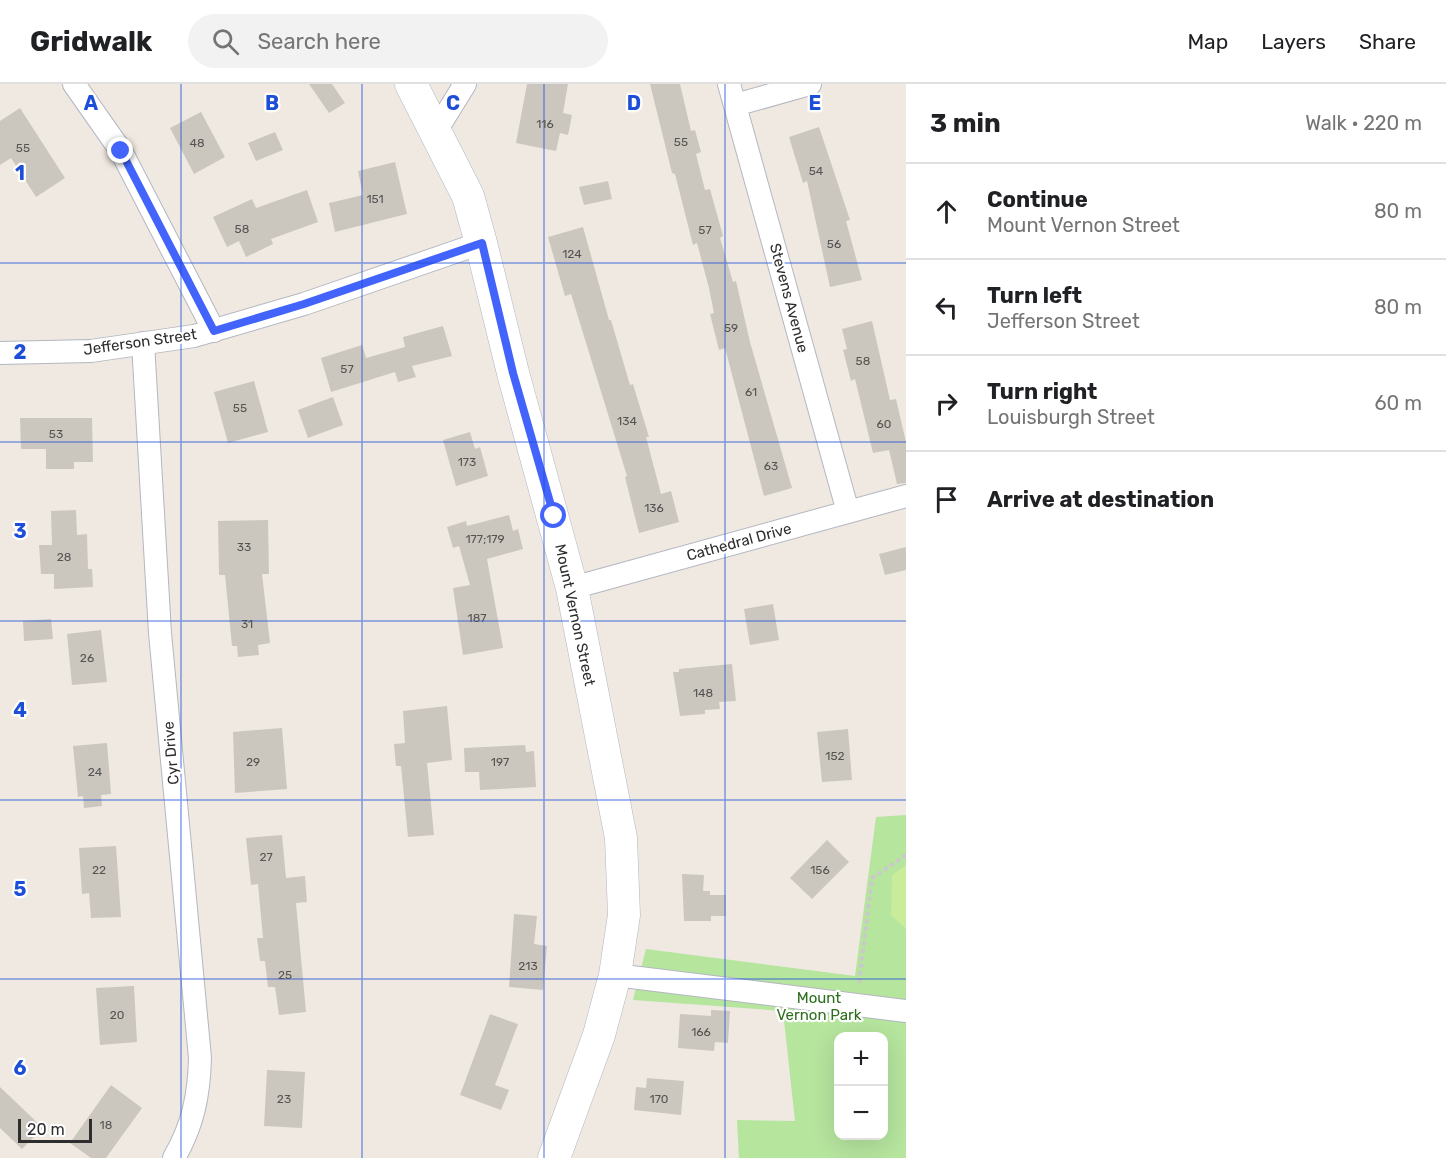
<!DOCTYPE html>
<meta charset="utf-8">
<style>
:root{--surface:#fff;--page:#f2f2f2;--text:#202124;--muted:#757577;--line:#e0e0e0}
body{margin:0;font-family:Rubik,sans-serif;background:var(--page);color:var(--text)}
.controls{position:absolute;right:18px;bottom:18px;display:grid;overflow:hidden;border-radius:12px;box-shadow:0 6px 24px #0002}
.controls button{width:54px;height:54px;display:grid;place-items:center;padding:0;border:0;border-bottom:2px solid var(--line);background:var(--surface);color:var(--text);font:30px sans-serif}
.scale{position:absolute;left:18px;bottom:15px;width:74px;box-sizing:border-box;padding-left:6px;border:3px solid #2e2e2e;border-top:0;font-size:16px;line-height:21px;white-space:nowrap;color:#2e2e2e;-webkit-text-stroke:4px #fff;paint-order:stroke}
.stop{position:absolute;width:18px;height:18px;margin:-14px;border:4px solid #4264fb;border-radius:50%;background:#fff}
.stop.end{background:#4264fb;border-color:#fff;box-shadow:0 2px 6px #0008}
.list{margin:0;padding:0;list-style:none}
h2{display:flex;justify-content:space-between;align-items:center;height:78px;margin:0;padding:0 24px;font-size:26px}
h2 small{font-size:20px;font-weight:400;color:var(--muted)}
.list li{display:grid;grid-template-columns:39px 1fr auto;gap:18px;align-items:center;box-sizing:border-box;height:96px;padding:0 24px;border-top:2px solid var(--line)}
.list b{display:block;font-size:22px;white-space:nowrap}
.list p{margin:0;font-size:20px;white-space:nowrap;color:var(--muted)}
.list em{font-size:20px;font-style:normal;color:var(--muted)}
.icon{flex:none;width:33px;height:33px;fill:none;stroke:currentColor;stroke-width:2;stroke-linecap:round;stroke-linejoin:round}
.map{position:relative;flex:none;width:906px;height:1074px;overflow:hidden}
header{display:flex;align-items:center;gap:36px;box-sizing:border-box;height:84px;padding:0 30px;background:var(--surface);border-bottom:2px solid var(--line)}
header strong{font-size:28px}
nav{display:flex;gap:33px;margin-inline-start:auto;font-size:21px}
.search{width:420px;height:54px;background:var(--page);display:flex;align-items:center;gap:15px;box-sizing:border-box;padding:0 21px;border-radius:33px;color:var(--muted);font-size:22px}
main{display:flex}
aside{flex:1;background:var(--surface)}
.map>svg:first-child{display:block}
.green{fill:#b6e59e;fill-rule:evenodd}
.pitch{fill:#c9ec9a}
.building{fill:#cbc7bf}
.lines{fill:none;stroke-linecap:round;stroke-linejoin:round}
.minor-casing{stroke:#b4b7c1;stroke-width:24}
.secondary-casing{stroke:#b4b7c1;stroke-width:33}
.path{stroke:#c9c9c9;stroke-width:4;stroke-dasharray:4.5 3;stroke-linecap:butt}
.minor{stroke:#fff;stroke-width:22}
.secondary{stroke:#fff;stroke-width:32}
.route{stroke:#4264fb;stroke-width:8}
.grid{fill:none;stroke:#1d4ed8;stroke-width:1.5;stroke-opacity:0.55}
.labels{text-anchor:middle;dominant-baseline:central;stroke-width:4.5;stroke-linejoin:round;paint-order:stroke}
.number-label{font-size:12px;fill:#555452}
.street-label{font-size:15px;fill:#2e2e2e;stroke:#fff}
.park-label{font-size:15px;fill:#2c6e1b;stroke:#fff}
.grid-label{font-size:20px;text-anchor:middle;font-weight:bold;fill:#1d4ed8;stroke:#fff;stroke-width:4.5;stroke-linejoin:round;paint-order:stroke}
</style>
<header>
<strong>Gridwalk</strong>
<div class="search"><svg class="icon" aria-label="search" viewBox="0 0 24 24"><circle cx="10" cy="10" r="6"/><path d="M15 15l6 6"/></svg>Search here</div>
<nav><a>Map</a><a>Layers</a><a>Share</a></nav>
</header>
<main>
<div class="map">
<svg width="906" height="1074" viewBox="0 0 906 1074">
<rect width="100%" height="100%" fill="#efe9e1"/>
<path class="green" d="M 906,731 L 906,1074 L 739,1074 L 737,1036 L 795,1037 L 783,927 L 633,916 L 646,865 L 855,892 L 876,733 ZM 838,952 L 884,952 L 884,1052 L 838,1052 Z"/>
<path class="pitch" d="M 906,781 L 906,845 L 891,831 L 892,791 Z"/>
<path class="building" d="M 309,0 L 332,0 L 345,19 L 329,29 Z
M 527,0 L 568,0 L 563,29 L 572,31 L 568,51 L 560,49 L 556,67 L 516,59 Z
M 650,0 L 680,0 L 691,47 L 695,46 L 701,68 L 696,70 L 705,106 L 710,105 L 723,152 L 720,154 L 733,198 L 736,197 L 750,258 L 792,404 L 764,412 L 725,264 L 719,266 L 710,230 L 714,229 L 709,204 L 697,159 L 693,161 L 675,90 L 672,89 Z
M 20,24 L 65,94 L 36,113 L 11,74 L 0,81 L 0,37 Z
M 201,28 L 225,73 L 194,90 L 170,44 Z
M 819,43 L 850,136 L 846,137 L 862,196 L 830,203 L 807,97 L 803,99 L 789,53 Z
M 275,48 L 283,66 L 256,77 L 248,59 Z
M 395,78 L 407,130 L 335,148 L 329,119 L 363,111 L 358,87 Z
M 608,97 L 612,115 L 584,121 L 579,103 Z
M 307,106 L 318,138 L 271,155 L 273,160 L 246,173 L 239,157 L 227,163 L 213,133 L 252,115 L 256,124 Z
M 583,143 L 609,236 L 611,236 L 630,301 L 633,300 L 649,353 L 646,353 L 661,410 L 671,407 L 679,438 L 639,449 L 625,393 L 627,392 L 571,210 L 565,212 L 548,153 Z
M 872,237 L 890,316 L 896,315 L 906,358 L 906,399 L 897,400 L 889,366 L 873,369 L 855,295 L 851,297 L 843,266 L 847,265 L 842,245 Z
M 443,242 L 452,272 L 412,282 L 416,293 L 398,298 L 395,288 L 331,308 L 321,274 L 362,261 L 366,274 L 405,263 L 403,253 Z
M 254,297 L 268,348 L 228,359 L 214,308 Z
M 333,313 L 343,341 L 308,354 L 298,326 Z
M 20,334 L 92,334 L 93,378 L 74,378 L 74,385 L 46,385 L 46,365 L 21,365 Z
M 470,348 L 475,365 L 480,363 L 488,392 L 456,402 L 443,356 Z
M 76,426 L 77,451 L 87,450 L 88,485 L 92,485 L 93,503 L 54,505 L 54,490 L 41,490 L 39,461 L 52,461 L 51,427 Z
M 509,431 L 513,447 L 518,445 L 523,465 L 487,475 L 503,564 L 463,571 L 453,504 L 470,501 L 459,462 L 453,464 L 447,443 L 466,437 L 467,442 Z
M 268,436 L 269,490 L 262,490 L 270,559 L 258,561 L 259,571 L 238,573 L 237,562 L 232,562 L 225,491 L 219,491 L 218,437 Z
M 906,463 L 906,486 L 885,491 L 879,470 Z
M 773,520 L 779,556 L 750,561 L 744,525 Z
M 51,535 L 53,555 L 24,557 L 23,537 Z
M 101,546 L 107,598 L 72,601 L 67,550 Z
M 732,580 L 736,617 L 719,618 L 720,625 L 705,626 L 705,630 L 680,632 L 673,588 L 679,588 L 679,585 Z
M 447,622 L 452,676 L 427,679 L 434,751 L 408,753 L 401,682 L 396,682 L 394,660 L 405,659 L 403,627 Z
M 282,644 L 287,705 L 235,709 L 233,648 Z
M 848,645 L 852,696 L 822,698 L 817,648 Z
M 107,659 L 111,710 L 101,711 L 102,722 L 84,724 L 83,712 L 78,713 L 73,662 Z
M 525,661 L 526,668 L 534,667 L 536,703 L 480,706 L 479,688 L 465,688 L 464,664 Z
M 282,751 L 286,794 L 305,792 L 307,818 L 296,819 L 306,928 L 279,931 L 275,903 L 268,903 L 265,877 L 260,877 L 257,854 L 263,854 L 258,800 L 251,801 L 246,754 Z
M 827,756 L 849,778 L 812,815 L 790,794 Z
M 116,762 L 121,833 L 91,834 L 89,809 L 82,810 L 79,764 Z
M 682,790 L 704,791 L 703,807 L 710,807 L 710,811 L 726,811 L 726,832 L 711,832 L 711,837 L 684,837 Z
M 514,830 L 537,832 L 534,860 L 547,862 L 543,906 L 509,903 Z
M 134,902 L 137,958 L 100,961 L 96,904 Z
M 711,926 L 730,927 L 728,959 L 715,958 L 714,967 L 678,964 L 680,930 L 711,932 Z
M 490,930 L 518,940 L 495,1001 L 509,1006 L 501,1026 L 460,1011 Z
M 267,986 L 305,988 L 302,1044 L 264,1042 Z
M 647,994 L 684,997 L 681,1031 L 634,1026 L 636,1003 L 646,1004 Z
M 111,1001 L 142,1024 L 106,1074 L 91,1074 L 70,1059 Z
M 0,1003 L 43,1044 L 22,1065 L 0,1044 Z"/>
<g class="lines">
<defs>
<path id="minor" d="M 74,0 L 121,67 L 214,247
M 729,0 L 848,428
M 735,21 L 810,0
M 436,47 L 465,0
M 143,259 L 160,549 L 200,974 C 199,1012 193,1041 174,1074
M 0,269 L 91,267 L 194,252 L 304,220 L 481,159
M 572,504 L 906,412
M 615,891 L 906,927"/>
<path id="secondary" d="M 411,0 L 468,112 L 481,159 L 513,289 L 572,504 L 621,754 L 624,831 L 615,891 L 599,951 L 554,1074"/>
</defs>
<use href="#minor" class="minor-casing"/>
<use href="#secondary" class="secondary-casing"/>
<path class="path" d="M 859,899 L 872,794 L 906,771"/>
<use href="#minor" class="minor"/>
<use href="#secondary" class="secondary"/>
</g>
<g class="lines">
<path class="route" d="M 121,67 L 214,247 L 304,220 L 482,159 L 513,289 L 554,432"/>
</g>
<path class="grid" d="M 181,0 L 181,1074M 362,0 L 362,1074M 544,0 L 544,1074M 725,0 L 725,1074M 0,179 L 906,179M 0,358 L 906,358M 0,537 L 906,537M 0,716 L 906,716M 0,895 L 906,895"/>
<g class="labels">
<g class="number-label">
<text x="545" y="40">116</text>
<text x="681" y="58">55</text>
<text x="197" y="59">48</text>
<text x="23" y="64">55</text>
<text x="816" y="87">54</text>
<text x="375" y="115">151</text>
<text x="242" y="145">58</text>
<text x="705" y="146">57</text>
<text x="834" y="160">56</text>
<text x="572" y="170">124</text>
<text x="731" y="244">59</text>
<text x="863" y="277">58</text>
<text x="347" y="285">57</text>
<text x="751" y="308">61</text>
<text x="240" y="324">55</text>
<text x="627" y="337">134</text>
<text x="884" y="340">60</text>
<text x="56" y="350">53</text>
<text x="467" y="378">173</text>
<text x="771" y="382">63</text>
<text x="654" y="424">136</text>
<text x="485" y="455">177;179</text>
<text x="244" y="463">33</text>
<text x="64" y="473">28</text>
<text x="477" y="534">187</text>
<text x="247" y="540">31</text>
<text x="87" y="574">26</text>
<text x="703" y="609">148</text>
<text x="835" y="672">152</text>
<text x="253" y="678">29</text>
<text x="500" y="678">197</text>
<text x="95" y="688">24</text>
<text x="266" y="773">27</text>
<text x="99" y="786">22</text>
<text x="820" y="786">156</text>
<text x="528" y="882">213</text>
<text x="285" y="891">25</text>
<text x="117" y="931">20</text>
<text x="701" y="948">166</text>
<text x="284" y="1015">23</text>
<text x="659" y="1015">170</text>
<text x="106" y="1041">18</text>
</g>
<g class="street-label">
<text transform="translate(789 214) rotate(75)">Stevens Avenue</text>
<text transform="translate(140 258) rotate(-8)">Jefferson Street</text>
<text transform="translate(739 458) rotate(-15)">Cathedral Drive</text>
<text transform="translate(575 531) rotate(78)">Mount Vernon Street</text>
<text transform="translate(171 669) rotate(-95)">Cyr Drive</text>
</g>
<g class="park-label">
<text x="819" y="914">Mount<tspan x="819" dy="17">Vernon Park</tspan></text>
</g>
</g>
<g class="grid-label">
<text x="91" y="26">A</text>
<text x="272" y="26">B</text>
<text x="453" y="26">C</text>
<text x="634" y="26">D</text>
<text x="815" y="26">E</text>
<text x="20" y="96">1</text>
<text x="20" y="275">2</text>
<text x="20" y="454">3</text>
<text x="20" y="633">4</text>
<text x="20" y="812">5</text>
<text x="20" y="991">6</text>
</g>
</svg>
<div class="controls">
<button>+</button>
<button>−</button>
</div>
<div class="scale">20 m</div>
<div class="stop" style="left:554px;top:432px"></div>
<div class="stop end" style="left:121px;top:67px"></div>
</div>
<aside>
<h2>3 min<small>Walk · 220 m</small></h2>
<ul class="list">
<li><svg class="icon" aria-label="ahead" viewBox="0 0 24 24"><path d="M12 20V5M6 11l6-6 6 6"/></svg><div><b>Continue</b><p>Mount Vernon Street</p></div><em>80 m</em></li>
<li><svg class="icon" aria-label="left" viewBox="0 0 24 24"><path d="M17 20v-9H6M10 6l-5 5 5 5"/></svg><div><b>Turn left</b><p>Jefferson Street</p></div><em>80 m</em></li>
<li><svg class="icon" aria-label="right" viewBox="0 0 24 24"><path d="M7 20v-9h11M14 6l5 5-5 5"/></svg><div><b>Turn right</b><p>Louisburgh Street</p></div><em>60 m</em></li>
<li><svg class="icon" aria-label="arrive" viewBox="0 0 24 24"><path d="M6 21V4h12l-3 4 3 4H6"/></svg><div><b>Arrive at destination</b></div></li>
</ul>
</aside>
</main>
